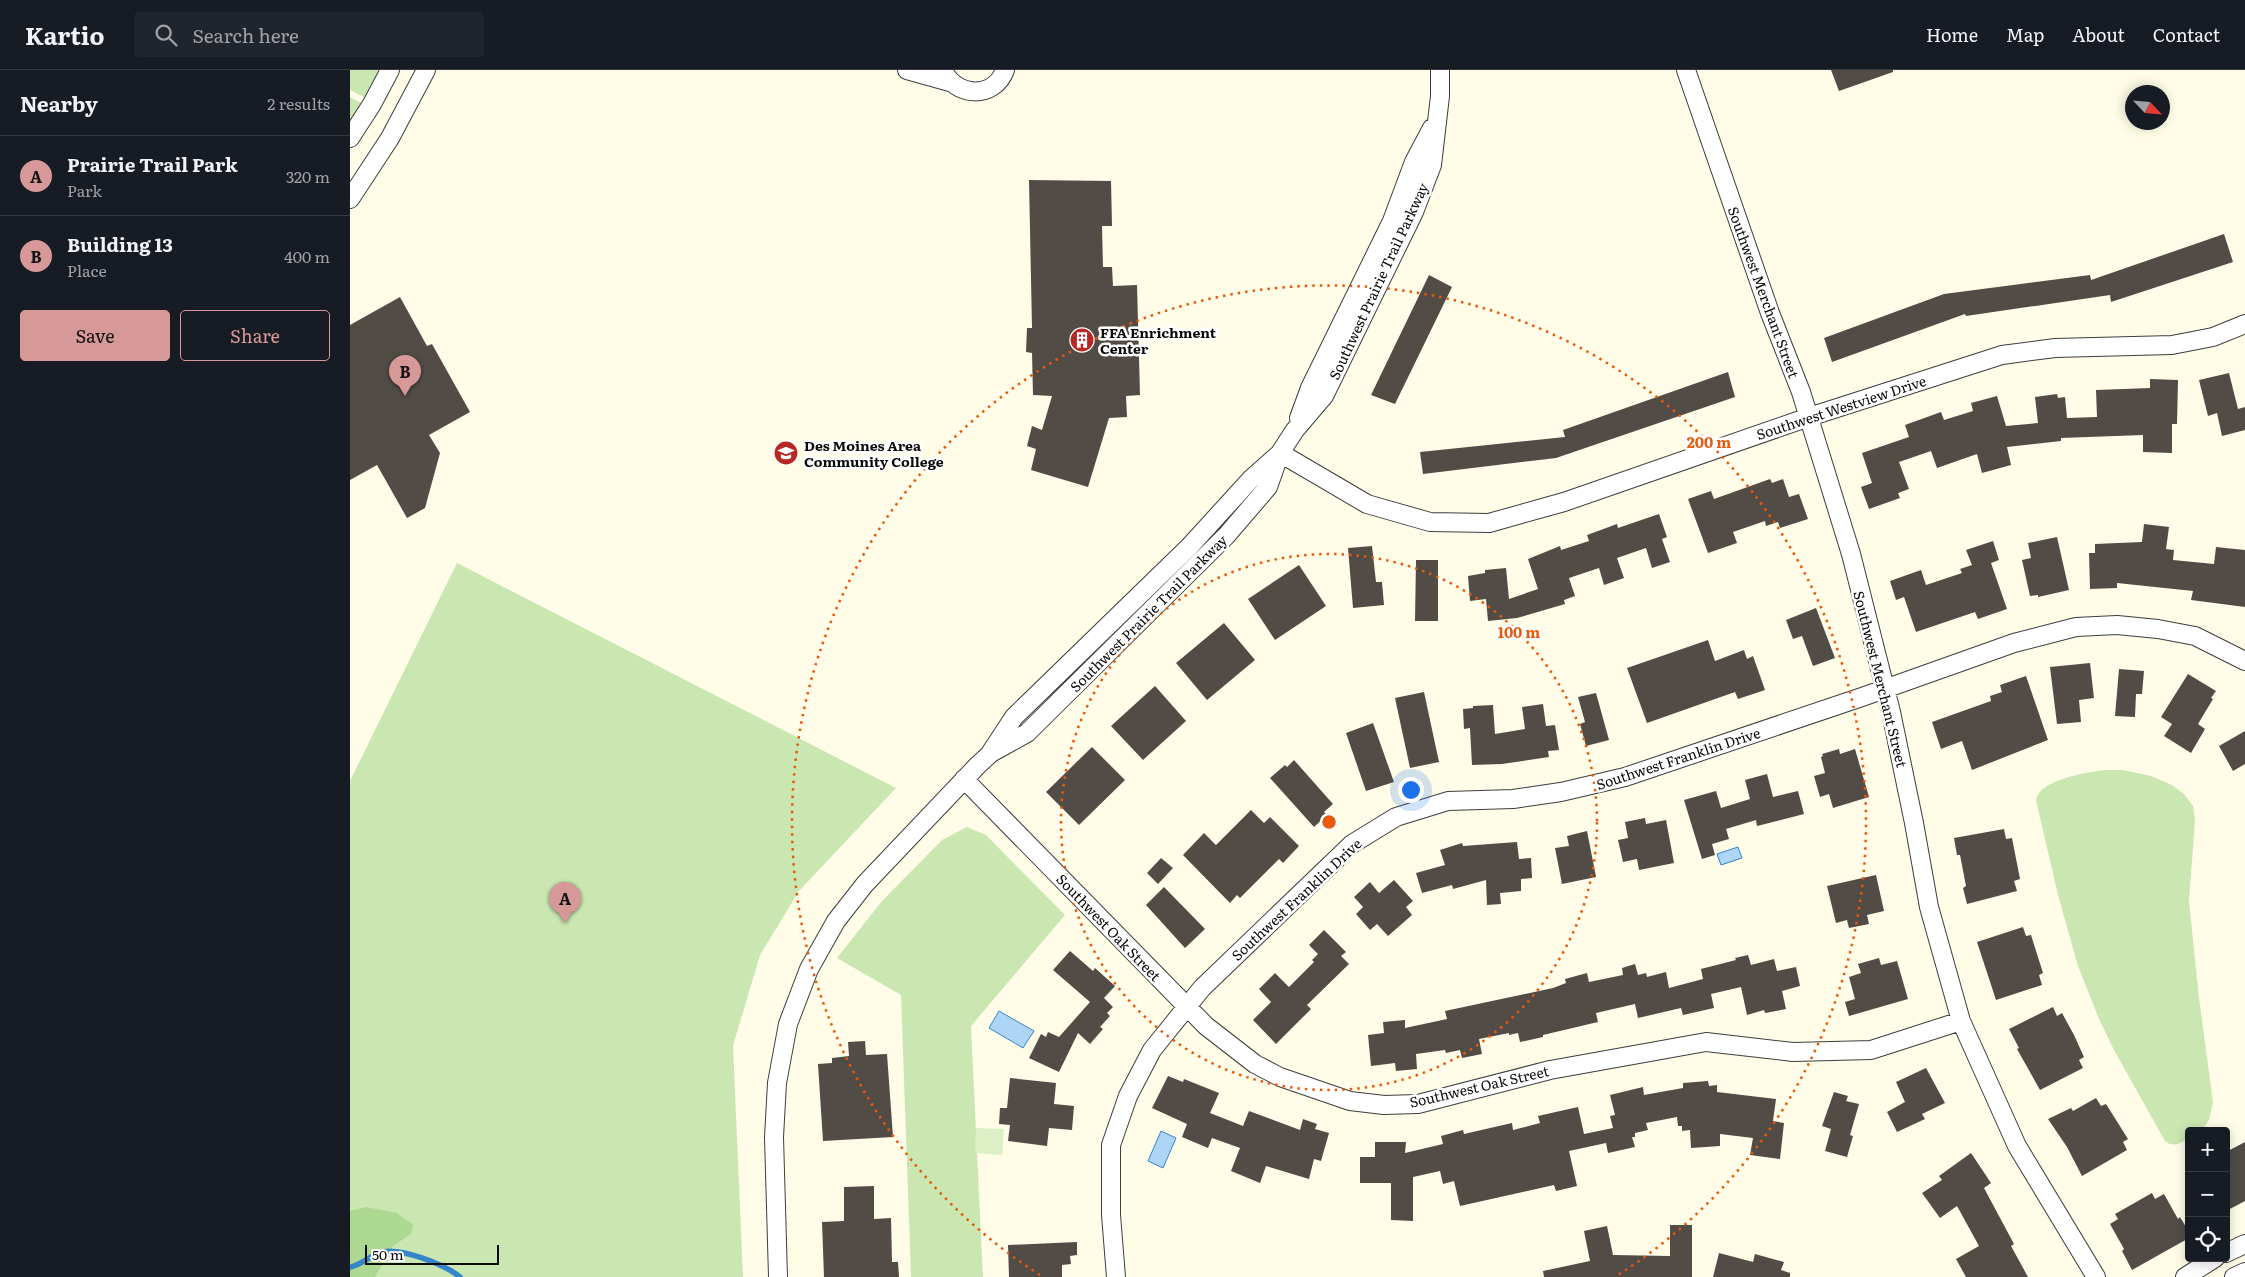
<!DOCTYPE html>
<meta charset="utf-8">
<style>
:root{--surface:#171b24;--page:#20242c;--text:#f1f3f6;--muted:#9ea1a6;--line:#363941;--accent:#d79898}
body{margin:0;font-family:Literata,serif;background:var(--page);color:var(--text)}
.controls{position:absolute;right:15px;bottom:15px;display:grid;overflow:hidden;border-radius:5px;box-shadow:0 2px 12px #0003}
.controls button{width:45px;height:45px;display:grid;place-items:center;padding:0;border:0;border-bottom:1px solid var(--line);background:var(--surface);color:var(--text);font:25px sans-serif}
.compass{position:absolute;left:1775px;top:15px;width:45px;height:45px;border-radius:50%;background:var(--surface);box-shadow:0 2px 12px #0003;rotate:116deg}
.scale{position:absolute;left:15px;bottom:12px;width:134px;box-sizing:border-box;padding-left:5px;border:2px solid #0a0a0a;border-top:0;font-size:14px;line-height:18px;white-space:nowrap;color:#0a0a0a;-webkit-text-stroke:4px #fff;paint-order:stroke}
.you{position:absolute;left:1060px;top:719px;width:18px;height:18px;margin:-12px;border:4px solid #fff;border-radius:50%;background:#1a73e8;box-shadow:0 0 0 8px #1a73e833}
.badge{display:grid;place-items:center;width:32px;height:32px;border-radius:50%;background:var(--accent);color:#111;font-size:16px;font-weight:700}
.pin{position:absolute;translate:-50% -41px;filter:drop-shadow(0 1px 2px #0008)}
.pin::after{content:'';position:absolute;top:26px;width:18px;height:15px;background:inherit;clip-path:polygon(0 0,100% 0,50% 100%)}
.list{margin:0;padding:0;list-style:none}
h2{display:flex;justify-content:space-between;align-items:center;height:65px;margin:0;padding:0 20px;font-size:21px}
h2 small{font-size:16px;font-weight:400;color:var(--muted)}
.list li{display:grid;grid-template-columns:32px 1fr auto;gap:15px;align-items:center;box-sizing:border-box;height:80px;padding:0 20px;border-top:1px solid var(--line)}
.list b{display:block;font-size:19px;white-space:nowrap}
.list p{margin:0;font-size:16px;white-space:nowrap;color:var(--muted)}
.list em{font-size:16px;font-style:normal;color:var(--muted)}
.actions{display:flex;gap:10px;padding:15px 20px}
.actions a{flex:1;padding:11px 0;border:1px solid var(--accent);border-radius:5px;text-align:center;font-size:18px;color:var(--accent)}
.actions .main{background:var(--accent);color:#111}
.icon{flex:none;width:28px;height:28px;fill:none;stroke:currentColor;stroke-width:2;stroke-linecap:round;stroke-linejoin:round}
.map{position:relative;flex:none;width:1895px;height:1207px;overflow:hidden}
header{display:flex;align-items:center;gap:30px;box-sizing:border-box;height:70px;padding:0 25px;background:var(--surface);border-bottom:1px solid var(--line)}
header strong{font-size:24px}
nav{display:flex;gap:28px;margin-inline-start:auto;font-size:18px}
.search{width:350px;height:45px;background:var(--page);display:flex;align-items:center;gap:12px;box-sizing:border-box;padding:0 18px;border-radius:5px;color:var(--muted);font-size:19px}
main{display:flex}
aside{flex:1;background:var(--surface)}
.map>svg:first-child{display:block}
.green{fill:#cae7b2}
.forest{fill:#add892}
.pitch{fill:#ddefc4}
.water{fill:#add5f5;stroke:#3585cb}
.lines{fill:none;stroke-linecap:round;stroke-linejoin:round}
.stream{stroke:#3585cb;stroke-width:5.5}
.building{fill:#524c47}
.minor-casing{stroke:#3d3d3d;stroke-width:20}
.minor{stroke:#fff;stroke-width:18}
.ring{fill:none;stroke:#e8590c;stroke-width:2.5;stroke-dasharray:2.5 5}
.labels{text-anchor:middle;dominant-baseline:central;stroke-width:5;stroke-linejoin:round;paint-order:stroke}
.street-label{font-size:14px;fill:#0a0a0a;stroke:#fff}
.poi-label{font-size:14px;font-weight:bold;fill:#0a0a0a;stroke:#fff;text-anchor:start}
.centre{fill:#e8590c;stroke:#fff;stroke-width:2.5}
.ring-label{font-size:15px;text-anchor:middle;font-weight:bold;fill:#e8590c;stroke:#fff;stroke-width:5;stroke-linejoin:round;paint-order:stroke}
</style>
<header>
<strong>Kartio</strong>
<div class="search"><svg class="icon" aria-label="search" viewBox="0 0 24 24"><circle cx="10" cy="10" r="6"/><path d="M15 15l6 6"/></svg>Search here</div>
<nav><a>Home</a><a>Map</a><a>About</a><a>Contact</a></nav>
</header>
<main>
<aside>
<h2>Nearby<small>2 results</small></h2>
<ul class="list">
<li><span class="badge">A</span><div><b>Prairie Trail Park</b><p>Park</p></div><em>320 m</em></li>
<li><span class="badge">B</span><div><b>Building 13</b><p>Place</p></div><em>400 m</em></li>
</ul>
<div class="actions"><a class="main">Save</a><a>Share</a></div>
</aside>
<div class="map">
<svg width="1895" height="1207" viewBox="0 0 1895 1207">
<rect width="100%" height="100%" fill="#fffce7"/>
<path class="green" d="M 0,0 L 31,0 L 16,28 L 0,20 Z
M 0,27 L 13,34 L 0,55 Z
M 107,493 L 546,718 L 449,821 L 410,885 L 383,976 L 393,1207 L 0,1207 L 0,711 Z
M 1756,700 L 1773,700 L 1801,706 L 1822,715 L 1834,724 L 1843,736 L 1845,751 L 1839,831 L 1849,928 L 1863,1032 L 1859,1050 L 1852,1060 L 1839,1061 L 1839,1068 C 1831,1073 1823,1078 1815,1071 L 1764,980 L 1749,949 L 1728,896 L 1708,825 L 1686,730 C 1690,709 1738,702 1756,700 Z
M 617,757 L 636,765 L 715,845 L 621,956 L 633,1207 L 561,1207 L 551,925 L 487,888 L 532,831 L 592,770 Z"/>
<path class="forest" d="M 16,1137 L 47,1143 L 63,1155 L 61,1164 L 43,1176 L 25,1207 L 0,1207 L 0,1141 Z"/>
<path class="pitch" d="M 626,1058 L 654,1059 L 652,1085 L 625,1083 Z"/>
<path class="water" d="M 1388,777 L 1392,788 L 1371,795 L 1367,784 Z
M 649,941 L 684,961 L 673,978 L 639,958 Z
M 811,1061 L 826,1068 L 813,1098 L 798,1091 Z"/>
<g class="lines">
<path class="stream" d="M 0,1197 C 11,1195 21,1185 32,1182 C 52,1178 94,1194 110,1207"/>
</g>
<path class="building" d="M 1481,0 L 1543,0 L 1543,2 L 1489,21 Z
M 679,110 L 761,111 L 762,156 L 752,156 L 753,197 L 762,197 L 763,216 L 787,215 L 790,325 L 776,326 L 777,347 L 759,348 L 738,417 L 681,400 L 686,379 L 677,376 L 682,356 L 692,360 L 702,326 L 683,325 L 682,283 L 676,282 L 677,258 L 682,258 Z
M 1874,164 L 1883,192 L 1761,232 L 1760,225 L 1616,246 L 1615,244 L 1482,292 L 1474,268 L 1594,224 L 1740,205 L 1741,210 Z
M 1079,205 L 1102,217 L 1045,334 L 1021,325 Z
M 50,227 L 77,276 L 82,274 L 120,342 L 79,365 L 90,383 L 75,438 L 57,448 L 27,395 L 0,410 L 0,255 Z
M 1378,302 L 1385,327 L 1206,388 L 1073,404 L 1070,382 L 1215,367 L 1213,360 Z
M 1879,303 L 1888,339 L 1895,337 L 1895,360 L 1872,366 L 1867,343 L 1858,346 L 1849,310 Z
M 1800,309 L 1828,310 L 1827,354 L 1822,354 L 1822,383 L 1793,382 L 1793,365 L 1711,368 L 1711,371 L 1657,377 L 1661,395 L 1632,403 L 1627,384 L 1587,398 L 1581,381 L 1549,392 L 1559,419 L 1548,423 L 1550,428 L 1519,439 L 1511,417 L 1522,413 L 1512,383 L 1559,367 L 1555,355 L 1591,342 L 1594,350 L 1623,341 L 1621,333 L 1647,326 L 1656,356 L 1688,353 L 1685,327 L 1707,324 L 1708,328 L 1715,327 L 1717,348 L 1747,347 L 1746,320 L 1800,318 Z
M 1420,409 L 1422,413 L 1433,409 L 1439,427 L 1449,424 L 1458,449 L 1430,458 L 1428,452 L 1416,456 L 1415,451 L 1383,462 L 1387,473 L 1358,483 L 1338,429 L 1361,421 L 1364,429 Z
M 1309,444 L 1317,467 L 1312,469 L 1320,492 L 1302,498 L 1296,478 L 1267,488 L 1274,508 L 1254,515 L 1249,498 L 1219,508 L 1225,526 L 1214,530 L 1215,534 L 1167,548 L 1138,551 L 1136,529 L 1120,531 L 1118,506 L 1135,503 L 1135,500 L 1156,498 L 1159,529 L 1188,519 L 1178,489 L 1210,476 L 1211,480 L 1239,471 L 1237,465 L 1267,454 L 1268,458 Z
M 1794,454 L 1819,457 L 1816,479 L 1824,480 L 1823,490 L 1864,494 L 1866,477 L 1895,480 L 1895,537 L 1841,530 L 1843,521 L 1767,513 L 1767,518 L 1740,519 L 1739,483 L 1745,483 L 1745,474 L 1792,472 Z
M 1707,467 L 1719,520 L 1688,527 L 1688,525 L 1680,526 L 1672,490 L 1681,488 L 1678,473 Z
M 1643,471 L 1649,490 L 1641,493 L 1657,539 L 1628,549 L 1625,542 L 1566,562 L 1554,527 L 1546,530 L 1540,511 L 1571,500 L 1576,515 L 1612,503 L 1610,499 L 1622,495 L 1616,480 Z
M 1022,476 L 1026,512 L 1032,512 L 1034,535 L 1003,538 L 998,478 Z
M 1066,490 L 1088,490 L 1088,551 L 1065,551 Z
M 949,495 L 976,536 L 925,570 L 898,529 Z
M 1466,538 L 1485,588 L 1463,596 L 1452,566 L 1443,569 L 1436,550 Z
M 874,553 L 905,590 L 857,630 L 826,593 Z
M 1358,570 L 1365,591 L 1394,580 L 1397,589 L 1403,586 L 1415,620 L 1388,629 L 1385,622 L 1297,653 L 1277,598 Z
M 1740,593 L 1744,628 L 1729,630 L 1731,652 L 1707,654 L 1700,597 Z
M 1769,599 L 1794,601 L 1792,624 L 1786,624 L 1785,647 L 1765,646 Z
M 1838,604 L 1866,621 L 1861,628 L 1863,629 L 1848,654 L 1855,659 L 1841,683 L 1814,666 L 1822,654 L 1811,647 Z
M 1676,606 L 1698,670 L 1622,700 L 1612,671 L 1591,679 L 1582,652 L 1641,631 L 1640,626 L 1652,622 L 1650,615 Z
M 805,616 L 836,651 L 793,690 L 761,656 Z
M 1074,622 L 1089,692 L 1060,698 L 1045,628 Z
M 1246,623 L 1259,670 L 1236,676 L 1230,654 L 1235,652 L 1228,627 Z
M 1193,634 L 1196,656 L 1205,655 L 1209,680 L 1198,681 L 1199,687 L 1152,694 L 1122,695 L 1120,658 L 1114,659 L 1113,639 L 1123,638 L 1123,636 L 1143,635 L 1145,664 L 1175,659 L 1172,637 Z
M 1023,653 L 1044,712 L 1016,721 L 996,663 Z
M 1895,661 L 1895,694 L 1883,701 L 1869,676 Z
M 742,677 L 775,710 L 729,755 L 696,722 Z
M 1489,679 L 1490,684 L 1505,679 L 1519,727 L 1483,738 L 1479,724 L 1470,727 L 1464,706 L 1475,703 L 1471,687 L 1473,686 L 1472,684 Z
M 944,690 L 983,734 L 974,742 L 977,745 L 964,757 L 920,708 L 935,695 L 937,697 Z
M 1417,704 L 1423,727 L 1448,721 L 1454,744 L 1407,756 L 1406,750 L 1376,759 L 1379,769 L 1362,774 L 1365,785 L 1352,789 L 1334,730 L 1366,721 L 1371,738 L 1400,729 L 1395,710 Z
M 901,740 L 914,753 L 920,747 L 949,776 L 933,793 L 929,789 L 890,828 L 887,825 L 880,833 L 833,785 L 854,763 L 866,775 Z
M 1295,748 L 1296,754 L 1316,750 L 1324,793 L 1289,800 L 1287,789 L 1273,792 L 1268,770 L 1278,768 L 1275,752 Z
M 1654,759 L 1656,769 L 1662,768 L 1670,809 L 1664,811 L 1667,821 L 1617,834 L 1613,818 L 1616,816 L 1610,785 L 1607,785 L 1604,768 Z
M 1237,761 L 1246,807 L 1212,814 L 1205,778 L 1219,776 L 1217,766 Z
M 1167,772 L 1169,789 L 1181,788 L 1182,808 L 1171,809 L 1171,821 L 1150,823 L 1151,834 L 1137,835 L 1136,810 L 1103,819 L 1102,815 L 1072,823 L 1066,803 L 1095,795 L 1090,780 L 1112,773 L 1113,776 Z
M 811,788 L 823,798 L 808,814 L 797,803 Z
M 1526,805 L 1534,841 L 1517,845 L 1519,854 L 1499,858 L 1497,850 L 1486,853 L 1477,816 Z
M 1044,810 L 1063,831 L 1056,837 L 1062,845 L 1038,866 L 1027,854 L 1020,860 L 1006,844 L 1013,837 L 1004,827 L 1020,812 L 1029,823 Z
M 814,817 L 855,859 L 835,878 L 796,835 Z
M 1673,857 L 1676,866 L 1681,865 L 1693,903 L 1689,905 L 1692,915 L 1646,930 L 1627,872 Z
M 974,860 L 996,882 L 991,886 L 999,894 L 957,935 L 961,939 L 926,974 L 903,950 L 921,932 L 909,919 L 925,903 L 939,917 L 964,892 L 962,890 L 968,884 L 959,875 Z
M 720,881 L 743,901 L 745,898 L 765,916 L 754,928 L 763,937 L 757,943 L 760,946 L 750,957 L 753,959 L 740,974 L 728,963 L 709,1002 L 679,988 L 691,964 L 696,967 L 698,962 L 709,967 L 740,932 L 703,900 Z
M 1398,885 L 1401,895 L 1424,889 L 1427,901 L 1446,897 L 1450,916 L 1432,921 L 1436,939 L 1415,943 L 1414,940 L 1397,945 L 1391,917 L 1361,924 L 1364,938 L 1333,945 L 1331,938 L 1288,948 L 1285,934 L 1246,943 L 1248,952 L 1193,965 L 1193,967 L 1170,972 L 1168,963 L 1159,965 L 1159,963 L 1129,969 L 1132,984 L 1112,988 L 1110,980 L 1096,983 L 1095,980 L 1066,984 L 1067,999 L 1046,1001 L 1045,993 L 1021,996 L 1018,965 L 1034,963 L 1033,952 L 1055,950 L 1055,958 L 1097,949 L 1095,941 L 1203,918 L 1216,913 L 1215,909 L 1237,903 L 1239,912 L 1273,905 L 1272,898 L 1285,894 L 1288,905 L 1296,903 L 1297,907 L 1316,902 L 1319,918 L 1353,909 L 1351,899 L 1386,890 L 1385,888 Z
M 1529,888 L 1531,895 L 1547,891 L 1558,929 L 1499,946 L 1495,932 L 1505,929 L 1499,907 L 1511,903 L 1508,894 Z
M 1703,937 L 1707,946 L 1712,943 L 1724,965 L 1734,987 L 1729,990 L 1733,998 L 1690,1020 L 1667,979 L 1669,978 L 1659,959 Z
M 515,971 L 516,985 L 537,984 L 543,1067 L 473,1071 L 468,994 L 482,993 L 482,988 L 499,986 L 498,972 Z
M 1576,998 L 1595,1033 L 1572,1044 L 1575,1049 L 1547,1062 L 1537,1042 L 1555,1032 L 1546,1012 Z
M 818,1006 L 833,1012 L 834,1009 L 869,1023 L 860,1043 L 893,1056 L 899,1041 L 950,1060 L 953,1049 L 967,1054 L 965,1059 L 979,1063 L 971,1091 L 964,1089 L 959,1109 L 916,1096 L 910,1113 L 881,1101 L 890,1078 L 862,1068 L 858,1078 L 832,1067 L 837,1054 L 802,1038 Z
M 660,1008 L 706,1013 L 704,1034 L 724,1036 L 722,1060 L 699,1058 L 697,1076 L 658,1071 L 660,1055 L 649,1054 L 650,1038 L 657,1038 Z
M 1358,1011 L 1359,1016 L 1367,1015 L 1367,1022 L 1426,1029 L 1423,1051 L 1434,1053 L 1430,1089 L 1400,1085 L 1403,1068 L 1370,1064 L 1370,1076 L 1341,1078 L 1340,1060 L 1332,1061 L 1332,1056 L 1328,1056 L 1327,1047 L 1296,1053 L 1298,1060 L 1285,1063 L 1285,1067 L 1282,1067 L 1285,1077 L 1258,1083 L 1256,1073 L 1219,1081 L 1227,1116 L 1206,1121 L 1204,1115 L 1110,1136 L 1104,1111 L 1093,1114 L 1090,1101 L 1063,1107 L 1063,1151 L 1041,1150 L 1041,1113 L 1010,1113 L 1010,1087 L 1025,1087 L 1025,1072 L 1056,1072 L 1055,1083 L 1093,1074 L 1091,1066 L 1113,1060 L 1114,1064 L 1162,1053 L 1163,1060 L 1190,1053 L 1188,1046 L 1228,1037 L 1234,1064 L 1263,1058 L 1260,1046 L 1265,1045 L 1260,1025 L 1293,1017 L 1294,1025 L 1333,1018 L 1333,1013 Z
M 1484,1022 L 1498,1026 L 1496,1031 L 1509,1034 L 1500,1065 L 1503,1066 L 1497,1087 L 1475,1081 L 1481,1059 L 1472,1056 Z
M 1746,1028 L 1751,1036 L 1756,1034 L 1778,1069 L 1773,1072 L 1777,1080 L 1732,1106 L 1717,1077 L 1698,1049 L 1721,1038 L 1723,1041 Z
M 1895,1072 L 1895,1131 L 1876,1141 L 1876,1082 Z
M 1621,1083 L 1641,1113 L 1634,1118 L 1664,1174 L 1661,1176 L 1678,1207 L 1616,1207 L 1606,1189 L 1629,1176 L 1607,1136 L 1590,1148 L 1572,1123 L 1592,1110 L 1589,1106 Z
M 524,1116 L 524,1149 L 541,1148 L 542,1192 L 548,1192 L 549,1207 L 474,1207 L 472,1152 L 494,1151 L 494,1117 Z
M 1802,1123 L 1805,1129 L 1814,1124 L 1828,1149 L 1830,1147 L 1839,1162 L 1839,1168 L 1782,1200 L 1772,1181 L 1774,1179 L 1760,1154 L 1768,1149 L 1765,1144 Z
M 1320,1155 L 1342,1155 L 1342,1207 L 1194,1207 L 1193,1201 L 1240,1191 L 1234,1161 L 1257,1156 L 1263,1185 L 1320,1186 Z
M 727,1172 L 727,1185 L 720,1186 L 721,1194 L 712,1195 L 712,1207 L 659,1207 L 658,1175 Z
M 1369,1183 L 1403,1192 L 1405,1184 L 1434,1192 L 1431,1200 L 1440,1203 L 1440,1207 L 1363,1207 Z"/>
<g class="lines">
<defs>
<path id="minor" d="M 557,0 L 600,12
M 593,0 C 605,27 644,30 655,0
M 1336,0 L 1420,243 L 1451,322 L 1501,484 L 1541,642 L 1564,753 L 1579,837 L 1611,951 L 1667,1076 L 1746,1207
M 0,68 L 22,34 L 40,0
M 0,129 L 40,68 L 76,0
M 949,348 L 960,318 L 1042,151 L 1064,92 L 1082,58
M 930,383 L 1017,434 L 1080,452 L 1139,453 L 1214,432 L 1459,347 L 1652,285 L 1705,278 L 1822,275 L 1863,267 L 1895,254
M 641,682 L 664,647 L 839,477 L 901,409 L 928,385
M 614,709 L 856,956 L 905,994 L 930,1007 L 1000,1031 L 1034,1035 L 1068,1034 L 1200,1000 L 1356,972 L 1443,982 L 1521,980 L 1611,951
M 1876,1183 L 1895,1174
M 428,1207 L 424,1067 L 427,1013 L 438,954 L 459,899 L 486,851 L 515,814 L 628,695 L 641,683 L 677,663 L 876,466 L 918,417 L 930,383 L 945,360 L 974,326 L 1064,142 L 1082,95 L 1090,26 L 1090,0
M 766,1207 L 761,1145 L 761,1075 L 778,1026 L 802,980 L 852,918 L 1002,774 L 1046,747 L 1098,731 L 1163,729 L 1211,722 L 1275,707 L 1512,627 L 1664,573 L 1726,557 L 1767,555 L 1808,559 L 1845,566 L 1895,591
M 1835,1207 L 1865,1188
M 1884,1207 L 1895,1202"/>
</defs>
<use href="#minor" class="minor-casing"/>
<use href="#minor" class="minor"/>
</g>
<g class="ring">
<circle cx="979" cy="752" r="268"/>
<path d="M690 1205A537 537 0 1 1 1268 1205"/>
</g>
<defs>
<symbol id="building-disc" viewBox="-11 -11 22 22"><circle r="9.5" fill="#b72825" stroke="#fff"/><path d="M-4-6H4V6H1V3H-1V6H-4ZM-2.5-4.3h1.7v1.8h-1.7ZM.8-4.3h1.7v1.8H.8ZM-2.5-1h1.7V.8h-1.7ZM.8-1h1.7V.8H.8Z" fill="#fff"/></symbol>
<symbol id="university-disc" viewBox="-11 -11 22 22"><circle r="9.5" fill="#b72825" stroke="#fff"/><path d="M0-5L7-2L0 1L-7-2ZM-4 1L0 2.5L4 1V4Q0 6-4 4Z" fill="#fff"/></symbol>
</defs>
<g fill-rule="evenodd">
<use href="#building-disc" x="718" y="256" width="28" height="28"/>
<use href="#university-disc" x="422" y="369" width="28" height="28"/>
</g>
<g class="labels">
<g class="street-label">
<text transform="translate(1028 211) rotate(-65)">Southwest Prairie Trail Parkway</text>
<text transform="translate(1414 222) rotate(70)">Southwest Merchant Street</text>
<text transform="translate(1491 337) rotate(-18)">Southwest Westview Drive</text>
<text transform="translate(798 543) rotate(-45)">Southwest Prairie Trail Parkway</text>
<text transform="translate(1531 609) rotate(76)">Southwest Merchant Street</text>
<text transform="translate(1328 688) rotate(-18)">Southwest Franklin Drive</text>
<text transform="translate(946 829) rotate(-43)">Southwest Franklin Drive</text>
<text transform="translate(759 857) rotate(46)">Southwest Oak Street</text>
<text transform="translate(1129 1016) rotate(-13)">Southwest Oak Street</text>
</g>
<g class="poi-label">
<text x="750" y="262">FFA Enrichment<tspan x="750" dy="16">Center</tspan></text>
<text x="454" y="375">Des Moines Area<tspan x="454" dy="16">Community College</tspan></text>
</g>
</g>
<circle cx="979" cy="752" r="8" class="centre"/>
<g class="ring-label">
<text x="1359" y="378">200 m</text>
<text x="1169" y="568">100 m</text>
</g>
</svg>
<div class="controls">
<button>+</button>
<button>−</button>
<button><svg class="icon" aria-label="locate" viewBox="0 0 24 24"><circle cx="12" cy="12" r="6"/><path d="M12 2v4M12 18v4M2 12h4M18 12h4"/></svg></button>
</div>
<svg class="compass" viewBox="-18 -18 36 36"><path d="M0-13l5 13h-10z" fill="#e53935"/><path d="M0 13l5-13h-10z" fill="#9ea1a6"/></svg>
<div class="scale">50 m</div>
<div class="you"></div>
<div class="pin badge" style="left:215px;top:853px">A</div>
<div class="pin badge" style="left:55px;top:326px">B</div>
</div>
</main>
